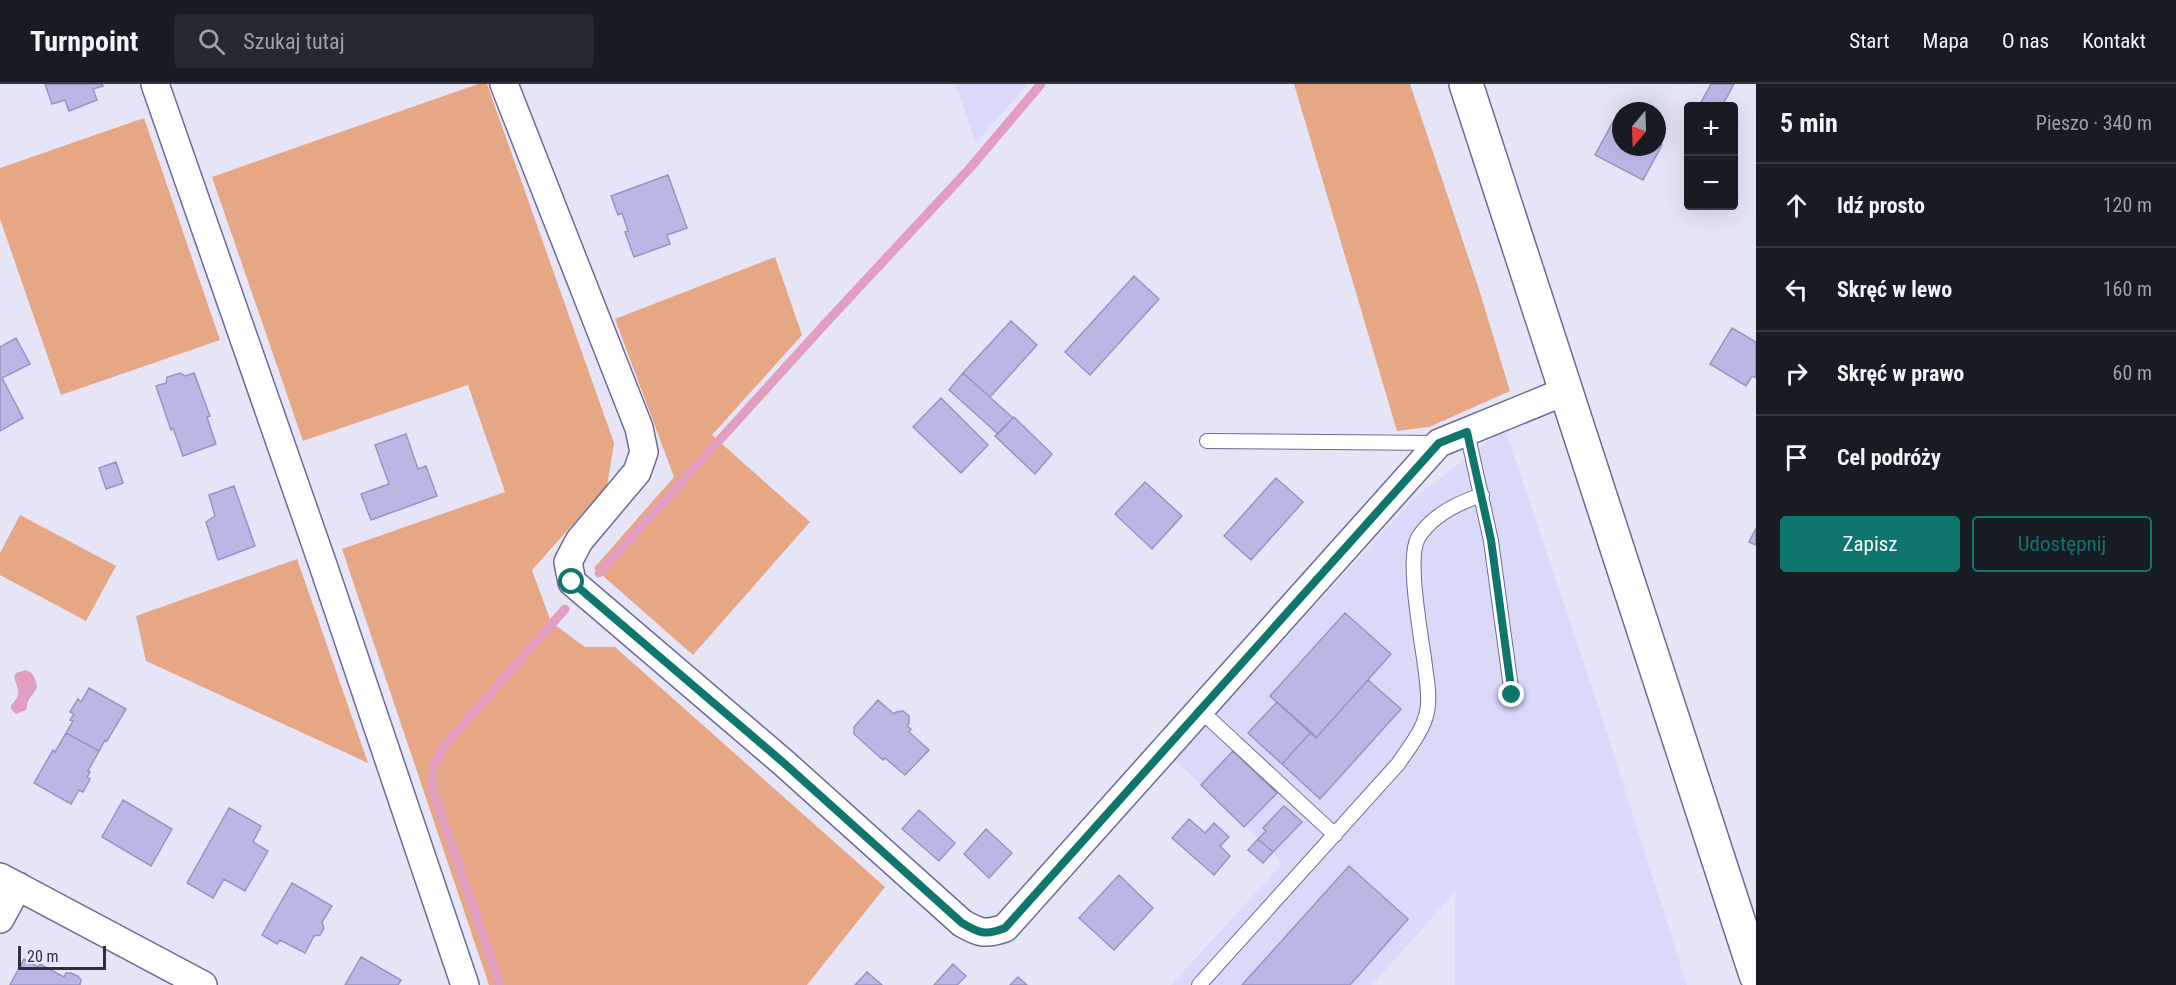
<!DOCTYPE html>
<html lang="pl">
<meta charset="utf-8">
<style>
:root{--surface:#171b24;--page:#242831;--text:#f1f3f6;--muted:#9ea1a6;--line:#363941;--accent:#0f766e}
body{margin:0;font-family:"Roboto Condensed",sans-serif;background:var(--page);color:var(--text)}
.controls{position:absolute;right:18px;top:18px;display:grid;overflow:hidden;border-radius:6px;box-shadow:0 6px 24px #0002}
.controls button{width:54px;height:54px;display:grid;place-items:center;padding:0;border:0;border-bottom:2px solid var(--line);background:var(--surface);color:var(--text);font:30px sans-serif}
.compass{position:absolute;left:1612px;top:18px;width:54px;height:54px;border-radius:50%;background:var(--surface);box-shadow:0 6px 24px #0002;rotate:199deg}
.scale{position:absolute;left:18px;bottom:15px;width:88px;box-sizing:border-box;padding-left:6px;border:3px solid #302f41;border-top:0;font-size:16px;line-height:21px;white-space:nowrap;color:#302f41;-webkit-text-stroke:4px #e6e5f8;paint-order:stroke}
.stop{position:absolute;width:18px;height:18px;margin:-14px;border:4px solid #0f766e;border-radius:50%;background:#fff}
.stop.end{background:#0f766e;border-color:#fff;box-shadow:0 2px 6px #0008}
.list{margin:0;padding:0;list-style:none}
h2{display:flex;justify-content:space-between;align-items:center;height:78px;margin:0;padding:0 24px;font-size:26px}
h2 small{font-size:20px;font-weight:400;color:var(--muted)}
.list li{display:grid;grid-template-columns:39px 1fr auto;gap:18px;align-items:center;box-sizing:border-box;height:84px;padding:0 24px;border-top:2px solid var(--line)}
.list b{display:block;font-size:22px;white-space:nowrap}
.list em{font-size:20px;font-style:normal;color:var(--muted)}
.actions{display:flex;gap:12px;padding:18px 24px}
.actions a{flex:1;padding:14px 0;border:2px solid var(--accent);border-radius:6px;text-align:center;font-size:21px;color:var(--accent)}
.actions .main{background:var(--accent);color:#fff}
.icon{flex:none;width:33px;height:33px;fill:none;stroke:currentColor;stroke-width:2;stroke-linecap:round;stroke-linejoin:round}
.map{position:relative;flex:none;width:1756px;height:901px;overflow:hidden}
header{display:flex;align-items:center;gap:36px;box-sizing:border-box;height:84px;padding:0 30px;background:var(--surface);border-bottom:2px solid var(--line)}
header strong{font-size:28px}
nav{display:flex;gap:33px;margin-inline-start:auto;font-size:21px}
.search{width:420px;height:54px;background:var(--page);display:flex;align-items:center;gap:15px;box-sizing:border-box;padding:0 21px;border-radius:6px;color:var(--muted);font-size:22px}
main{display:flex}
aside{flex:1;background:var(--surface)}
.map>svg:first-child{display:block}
.built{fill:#dad9fa}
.green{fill:#e7a684}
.water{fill:#e29ec1}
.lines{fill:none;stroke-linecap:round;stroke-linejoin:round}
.stream{stroke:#e29ec1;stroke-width:9}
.building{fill:#bab7e5;stroke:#9794c0;stroke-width:1.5}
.service-casing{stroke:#6d6a94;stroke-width:16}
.minor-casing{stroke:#6d6a94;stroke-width:30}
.primary-casing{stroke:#6d6a94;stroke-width:36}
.service{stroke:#fff;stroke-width:14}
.minor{stroke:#fff;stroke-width:27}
.primary{stroke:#fff;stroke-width:33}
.route{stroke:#0f766e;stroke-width:8}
</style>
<header>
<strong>Turnpoint</strong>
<div class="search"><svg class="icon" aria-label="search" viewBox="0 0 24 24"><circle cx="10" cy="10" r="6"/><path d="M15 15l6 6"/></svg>Szukaj tutaj</div>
<nav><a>Start</a><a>Mapa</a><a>O nas</a><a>Kontakt</a></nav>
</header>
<main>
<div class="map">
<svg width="1756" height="901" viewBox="0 0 1756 901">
<rect width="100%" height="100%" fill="#e6e5f8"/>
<path class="built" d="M 955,0 L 1028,0 L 976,59 Z
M 1505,345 L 1603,637 L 1687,901 L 1455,901 L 1455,808 L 1372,901 L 1171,901 L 1282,780 L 1273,768 L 1174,676 L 1415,413 Z"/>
<path class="green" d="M 478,0 L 487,0 L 614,359 L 607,402 L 532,486 L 551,538 L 585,563 L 615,563 L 885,803 L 807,901 L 489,901 L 342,465 L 505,408 L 468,301 L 303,357 L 212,93 Z
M 1294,0 L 1410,0 L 1477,199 L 1510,307 L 1429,343 L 1397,347 Z
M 144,34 L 220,256 L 61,311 L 0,135 L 0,84 Z
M 775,173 L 802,251 L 712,351 L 810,438 L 693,571 L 594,484 L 674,393 L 615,235 Z
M 20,431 L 116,482 L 86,537 L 0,491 L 0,469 Z
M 297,475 L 368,679 L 146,577 L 136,532 Z"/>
<path class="water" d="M 26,586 C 34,589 36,595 37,604 L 28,617 L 26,626 L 16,630 L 11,625 L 11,621 C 22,612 18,605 14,593 L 16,589 Z"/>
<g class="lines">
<path class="stream" d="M 599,489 L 823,242 L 970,84 L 1041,0
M 500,901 L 432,704 L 434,681 L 444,662 L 565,525"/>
</g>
<path class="building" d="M 45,0 L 102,0 L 103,2 L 93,5 L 97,16 L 69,27 L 65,16 L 52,20 Z
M 1711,0 L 1734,0 L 1722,22 L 1699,22 Z
M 1614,36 L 1621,39 L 1621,63 L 1657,63 L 1657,58 L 1662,61 L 1643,96 L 1595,71 Z
M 668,91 L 687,144 L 667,151 L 670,160 L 634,173 L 625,148 L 628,147 L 622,129 L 618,131 L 611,112 Z
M 1134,192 L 1159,215 L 1090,291 L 1065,268 Z
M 1011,237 L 1037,261 L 990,313 L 963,289 Z
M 1732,244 L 1756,258 L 1756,294 L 1752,292 L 1746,302 L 1710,280 Z
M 16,254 L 30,280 L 2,294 L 23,334 L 0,347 L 0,263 Z
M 180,289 L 185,292 L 194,289 L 210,332 L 207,333 L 216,360 L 183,372 L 173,344 L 171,346 L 156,302 L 166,299 L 167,293 Z
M 963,289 L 1013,334 L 998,350 L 949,306 Z
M 941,314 L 988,361 L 961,389 L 913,343 Z
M 1014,333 L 1052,370 L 1035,390 L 995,352 Z
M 406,350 L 418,385 L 426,382 L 437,412 L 371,436 L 361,410 L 389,400 L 375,361 Z
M 116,378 L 123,399 L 106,405 L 99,384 Z
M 1276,394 L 1303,418 L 1251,476 L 1224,452 Z
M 1145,398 L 1182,432 L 1152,465 L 1115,430 Z
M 234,402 L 255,462 L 218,476 L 206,438 L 215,432 L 209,411 Z
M 1756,444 L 1756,461 L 1749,458 Z
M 1345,529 L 1391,570 L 1316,654 L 1270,612 Z
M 1368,596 L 1401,625 L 1320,715 L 1282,680 L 1311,648 L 1316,654 Z
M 89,604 L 126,625 L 107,657 L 105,656 L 99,667 L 66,649 L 73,637 L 70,636 L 74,630 L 70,628 L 78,615 L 81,618 Z
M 878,616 L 894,630 L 896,628 L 903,627 L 909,632 L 909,639 L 907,642 L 911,645 L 909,648 L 929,666 L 905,691 L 885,674 L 883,676 L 854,650 L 854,643 Z
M 1277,618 L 1311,648 L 1282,680 L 1248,649 Z
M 66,649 L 99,667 L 88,687 L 90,688 L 87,693 L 90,695 L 83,708 L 79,706 L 71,720 L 34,699 L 53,666 L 55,668 Z
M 1233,667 L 1277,709 L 1244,743 L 1201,701 Z
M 123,716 L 172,745 L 151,782 L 102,753 Z
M 1284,722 L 1302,738 L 1273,768 L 1258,755 L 1266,747 L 1263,744 Z
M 229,724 L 261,742 L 253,758 L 268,767 L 245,807 L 224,795 L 213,814 L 187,799 Z
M 919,726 L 955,759 L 939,777 L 902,745 Z
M 1189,735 L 1205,749 L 1214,739 L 1229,753 L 1220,762 L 1230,772 L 1214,791 L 1172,754 Z
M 986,745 L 1012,769 L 989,794 L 964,770 Z
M 1258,755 L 1273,768 L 1263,779 L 1248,766 Z
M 1349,782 L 1408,835 L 1350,901 L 1242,901 Z
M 1119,791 L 1153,824 L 1114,866 L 1079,834 Z
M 292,799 L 332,822 L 322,838 L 324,844 L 320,851 L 314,852 L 305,869 L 280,856 L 277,860 L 262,851 Z
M 361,873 L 401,896 L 398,901 L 345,901 Z
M 24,875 L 38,883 L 40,880 L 64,893 L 66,889 L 71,889 L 78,892 L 81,896 L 80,901 L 10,901 Z
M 953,880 L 966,892 L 957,901 L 934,901 Z
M 867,888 L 882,901 L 855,901 Z
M 1018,893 L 1027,901 L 1010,901 Z"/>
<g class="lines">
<defs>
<path id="service" d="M 1467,348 L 1491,457 L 1512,611
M 1207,357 L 1439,359
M 1200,626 L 1335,751
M 1199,901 L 1398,680 C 1408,665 1423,647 1427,628 C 1430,613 1427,597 1425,582 C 1422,556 1406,475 1418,454 C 1432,431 1457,419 1482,411"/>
<path id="minor" d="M 155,0 L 323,481 L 465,901
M 504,0 L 639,344 L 644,368 L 637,388 L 579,457 L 568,478 L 572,498 L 785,680 L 962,839 C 979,849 985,851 1005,844 L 1439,359 L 1566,307
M 0,793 L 203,901
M 0,835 L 18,802"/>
<path id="primary" d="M 1466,0 L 1756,891"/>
</defs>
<use href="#service" class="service-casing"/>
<use href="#minor" class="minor-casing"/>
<use href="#primary" class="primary-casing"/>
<use href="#service" class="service"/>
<use href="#minor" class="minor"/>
<use href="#primary" class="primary"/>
</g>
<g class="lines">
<path class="route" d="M 572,498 L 785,680 L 962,839 C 979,849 985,852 1005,844 L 1439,359 L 1467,348 L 1491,456 L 1512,611"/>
</g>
</svg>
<div class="controls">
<button>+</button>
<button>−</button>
</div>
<svg class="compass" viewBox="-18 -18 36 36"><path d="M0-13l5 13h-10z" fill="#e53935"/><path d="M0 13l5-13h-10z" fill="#9ea1a6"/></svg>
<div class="scale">20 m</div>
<div class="stop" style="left:572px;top:498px"></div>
<div class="stop end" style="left:1512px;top:611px"></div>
</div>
<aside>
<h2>5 min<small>Pieszo · 340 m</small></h2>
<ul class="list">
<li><svg class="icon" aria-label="ahead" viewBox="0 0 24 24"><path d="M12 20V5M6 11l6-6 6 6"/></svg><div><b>Idź prosto</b></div><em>120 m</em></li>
<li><svg class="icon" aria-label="left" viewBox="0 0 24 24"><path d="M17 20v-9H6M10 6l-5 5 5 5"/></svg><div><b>Skręć w lewo</b></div><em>160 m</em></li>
<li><svg class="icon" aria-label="right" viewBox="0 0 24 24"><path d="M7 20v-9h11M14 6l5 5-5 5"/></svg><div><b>Skręć w prawo</b></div><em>60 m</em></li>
<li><svg class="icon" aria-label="arrive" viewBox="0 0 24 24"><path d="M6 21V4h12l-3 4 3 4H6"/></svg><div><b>Cel podróży</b></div></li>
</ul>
<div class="actions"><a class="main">Zapisz</a><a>Udostępnij</a></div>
</aside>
</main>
